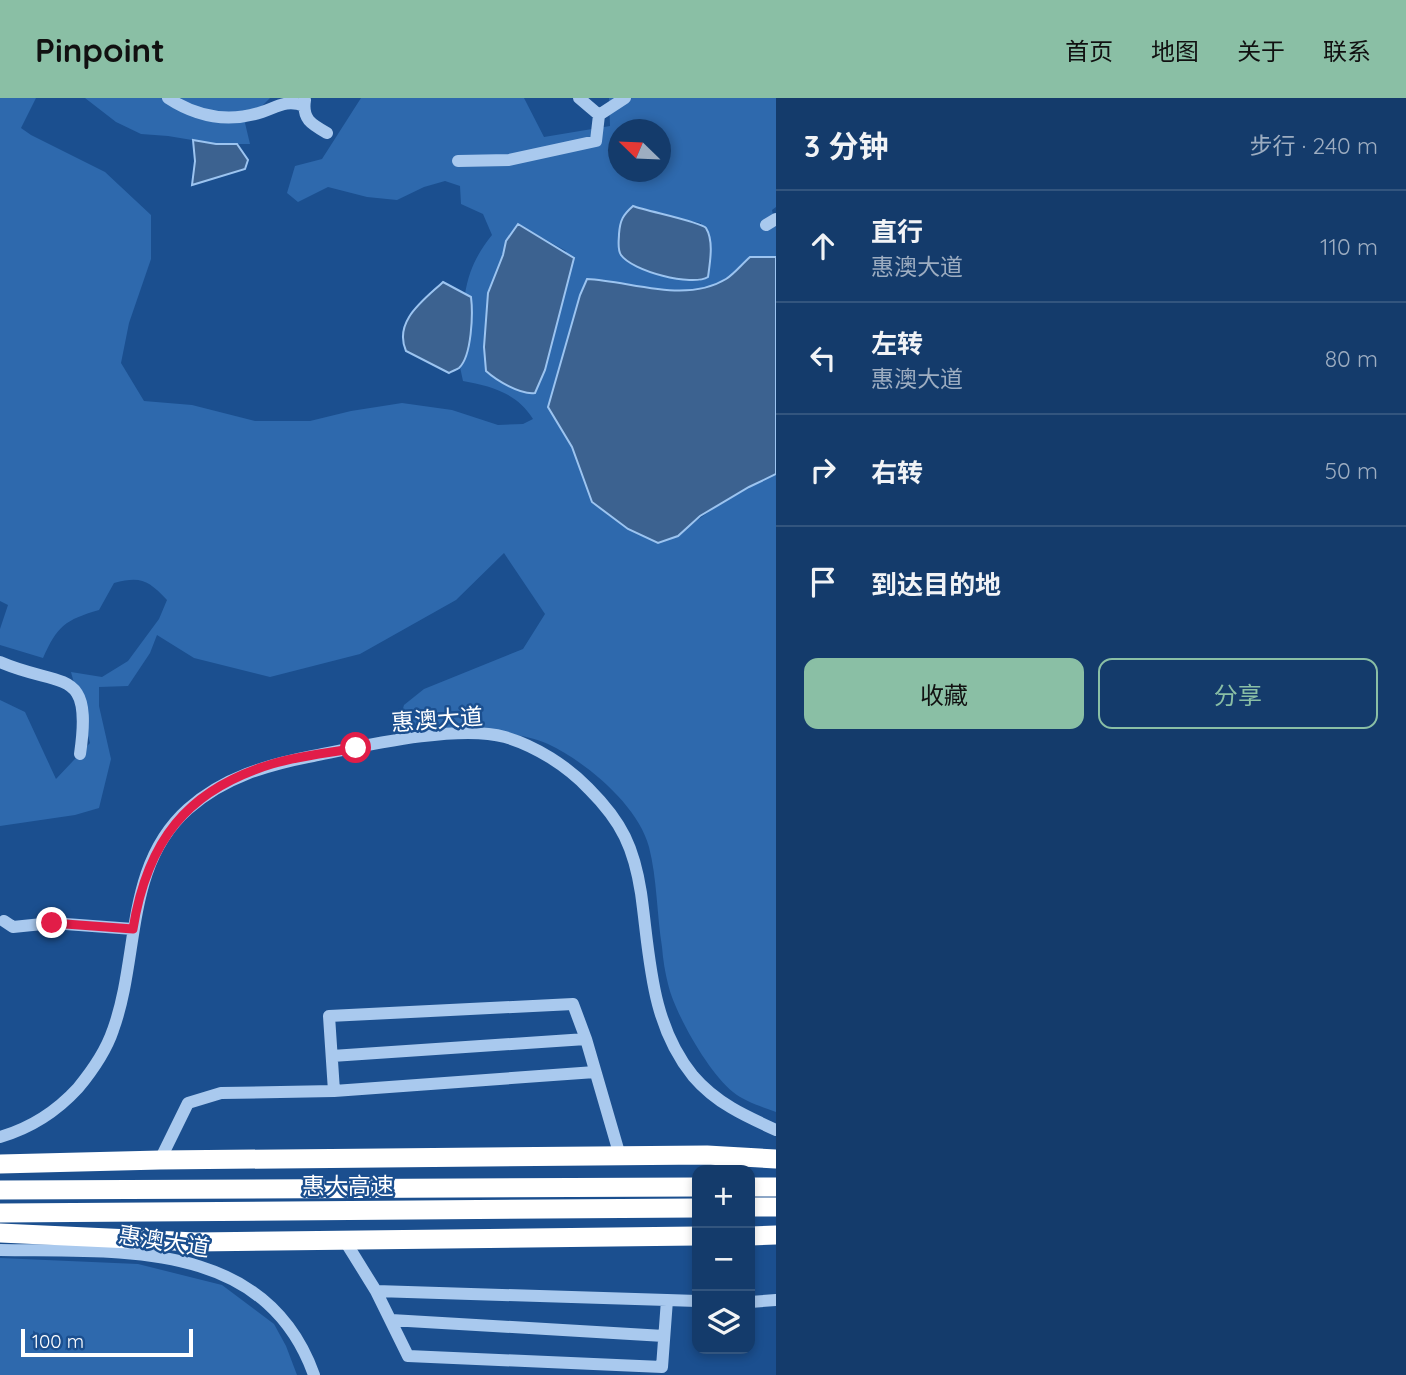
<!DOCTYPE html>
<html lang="zh">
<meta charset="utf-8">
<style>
:root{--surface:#143b6b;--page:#214673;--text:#f1f3f6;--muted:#9dadc1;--line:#33557e;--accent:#8abfa5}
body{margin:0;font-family:Quicksand,"Noto Sans SC",sans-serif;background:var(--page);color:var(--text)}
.controls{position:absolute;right:21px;bottom:21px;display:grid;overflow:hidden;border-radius:14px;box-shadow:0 4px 10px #0003}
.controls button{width:63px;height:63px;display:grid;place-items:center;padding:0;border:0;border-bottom:2px solid var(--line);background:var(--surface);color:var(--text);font:35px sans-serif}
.compass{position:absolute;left:608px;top:21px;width:63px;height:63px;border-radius:50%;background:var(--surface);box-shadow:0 4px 10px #0003;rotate:293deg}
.scale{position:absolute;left:21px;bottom:18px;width:172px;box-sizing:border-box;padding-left:7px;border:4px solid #fff;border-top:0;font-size:19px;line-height:24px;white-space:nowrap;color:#fff;-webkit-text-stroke:5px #1b4f8f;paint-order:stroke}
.stop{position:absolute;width:21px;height:21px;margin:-16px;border:5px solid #e11d48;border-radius:50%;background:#fff}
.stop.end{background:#e11d48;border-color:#fff;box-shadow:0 2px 7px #0008}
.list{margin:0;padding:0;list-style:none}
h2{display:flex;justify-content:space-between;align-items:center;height:91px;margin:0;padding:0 28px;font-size:30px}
h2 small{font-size:23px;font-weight:400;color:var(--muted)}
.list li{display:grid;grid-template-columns:46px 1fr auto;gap:21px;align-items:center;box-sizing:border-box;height:112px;padding:0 28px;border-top:2px solid var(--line)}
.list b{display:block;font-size:26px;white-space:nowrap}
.list p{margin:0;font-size:23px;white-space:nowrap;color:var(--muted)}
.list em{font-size:23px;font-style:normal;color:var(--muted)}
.actions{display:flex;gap:14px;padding:21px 28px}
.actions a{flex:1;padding:16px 0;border:2px solid var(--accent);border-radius:14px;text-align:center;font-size:24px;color:var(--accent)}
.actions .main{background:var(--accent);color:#111}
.icon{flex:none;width:38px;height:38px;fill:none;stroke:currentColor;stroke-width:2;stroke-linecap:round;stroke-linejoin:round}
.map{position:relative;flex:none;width:776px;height:1277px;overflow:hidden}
header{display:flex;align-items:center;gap:42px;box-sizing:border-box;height:98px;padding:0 35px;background:var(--accent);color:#111}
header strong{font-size:33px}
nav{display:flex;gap:38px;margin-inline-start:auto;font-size:24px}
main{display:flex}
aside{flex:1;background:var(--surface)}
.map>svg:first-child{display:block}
.green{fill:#2e69ad;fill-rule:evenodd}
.water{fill:#3c6290;stroke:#9cc4f0;stroke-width:2}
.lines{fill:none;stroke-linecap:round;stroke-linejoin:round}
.minor{stroke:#a9c9ee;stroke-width:12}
.highway{stroke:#fff;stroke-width:19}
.route{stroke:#e11d48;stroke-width:9}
.labels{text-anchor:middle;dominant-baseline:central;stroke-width:5;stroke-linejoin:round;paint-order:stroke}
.street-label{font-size:23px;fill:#fff;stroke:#1b4f8f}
</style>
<header>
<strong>Pinpoint</strong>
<nav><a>首页</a><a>地图</a><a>关于</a><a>联系</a></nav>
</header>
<main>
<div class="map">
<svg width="776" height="1277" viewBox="0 0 776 1277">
<rect width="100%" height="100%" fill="#1b4f8f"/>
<path class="green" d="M 0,0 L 36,0 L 21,30 L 31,37 L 105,74 L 151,117 L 151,161 L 129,225 L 121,265 L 144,303 L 192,307 L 255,323 L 310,323 L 351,313 L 402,305 L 452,312 L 498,327 L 523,326 L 533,321 C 517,295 491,288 463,283 L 460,269 L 469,251 L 471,199 L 465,196 C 469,172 477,156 492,137 L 483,116 L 461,106 L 460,88 L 445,83 L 424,89 L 397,102 L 367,99 L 328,89 L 298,104 L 287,95 L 295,68 L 322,61 L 361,0 L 524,0 L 544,39 L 610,28 L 609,0 L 776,0 L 776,109 L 772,112 L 776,130 L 776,159 L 750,159 C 742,166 734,176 726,181 C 685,206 631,183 587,181 L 580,197 L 548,309 L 572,349 L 592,404 L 678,438 C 707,412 741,393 776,376 L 776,1014 C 762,1009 744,1003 733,994 C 709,975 675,916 668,886 C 665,874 663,862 662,849 C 657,818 657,780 649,749 C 638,707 586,664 548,646 C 503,626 452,641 406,629 L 400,621 L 404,607 L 424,591 L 523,551 L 545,516 L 504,455 L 456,502 L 360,556 L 270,579 L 194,560 L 157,537 L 150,555 L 128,588 L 99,589 L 99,608 L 111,661 L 99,710 L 75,717 L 0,728 L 0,602 L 25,614 L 56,681 L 90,645 L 71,574 L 102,579 L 128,563 L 159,521 L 167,502 C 148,482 141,478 114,485 L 99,512 C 65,522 57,528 43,560 L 0,547 L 0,531 L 8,507 L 0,503 ZM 618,32 L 660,32 L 660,74 L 618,74 ZM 633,108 L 664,118 L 701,125 L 700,183 C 674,183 640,175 621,157 ZM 518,126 L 566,153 L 528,296 L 491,278 L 486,273 L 506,143 Z
M 85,0 L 270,0 L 245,25 L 250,46 L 216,46 L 168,38 L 141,36 L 116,24 Z
M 0,1160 L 138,1166 L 222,1187 L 274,1226 L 286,1248 L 297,1277 L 0,1277 Z"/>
<path class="water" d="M 193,42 L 216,46 L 237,46 L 248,62 L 245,71 L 192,87 L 195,63 Z
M 633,108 C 646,113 702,124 706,130 C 714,143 710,164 708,179 C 692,189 632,173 621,157 C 617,151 619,142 619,136 C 620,122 623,117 633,108 Z
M 518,126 L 574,160 L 545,272 L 535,295 C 520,297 496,282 486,273 L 484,249 L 488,195 L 503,157 L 506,143 Z
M 750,159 L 776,159 L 776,376 L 749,389 L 700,418 L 678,438 L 658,445 L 628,431 L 592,404 L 572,349 L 548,309 L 580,197 L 587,181 C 631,183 685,206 726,181 C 734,176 742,166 750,159 Z
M 443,184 L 471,199 C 473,215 472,258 459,270 C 456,272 452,273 449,275 L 406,253 C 393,223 424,202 443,184 Z"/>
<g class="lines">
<path class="minor" d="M 168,0 C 197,19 228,25 262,14 C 277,9 287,1 304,8
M 305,2 C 302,21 311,26 327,35
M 599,17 L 625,0
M 458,63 L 509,62 L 596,43 L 599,17 L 579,0
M 766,127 L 776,121
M 0,564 C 62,591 93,567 80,656
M 4,823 L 13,829 L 52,825 L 133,831
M 332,958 L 586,941
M 334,993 L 595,974
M 0,1039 C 31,1030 56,1014 78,990 C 92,973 106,953 113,932 C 140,858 124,768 188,711 C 224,679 267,667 313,658 C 363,648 457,626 505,639 C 536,648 567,668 589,691 C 622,724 634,750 641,795 C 650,859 650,925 693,978 C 716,1005 745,1018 776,1032
M 160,1062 L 188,1005 L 221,995 L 334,993 L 329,918 L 573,906 L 586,941 L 620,1058
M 345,1143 L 376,1193 L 408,1258 L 662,1269 L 667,1202 L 697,1203
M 0,1152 C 119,1154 265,1140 314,1277
M 376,1193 L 667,1202
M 750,1204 L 776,1202
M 391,1222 L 664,1238"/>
<path class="highway" d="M 0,1066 L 160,1062 L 707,1057 L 776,1061
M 750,1089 L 776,1089
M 0,1092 L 697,1089
M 750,1109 L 776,1109
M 0,1115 L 697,1110
M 0,1135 L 196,1144 L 697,1138
M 750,1138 L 776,1137"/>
</g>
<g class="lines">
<path class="route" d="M 52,825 L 133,831 C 147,744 186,692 272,666 C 299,658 329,655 356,650"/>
</g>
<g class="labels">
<g class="street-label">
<text transform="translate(437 621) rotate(-4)">惠澳大道</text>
<text x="348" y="1087">惠大高速</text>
<text transform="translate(164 1143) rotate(9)">惠澳大道</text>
</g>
</g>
</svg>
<div class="controls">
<button>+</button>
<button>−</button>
<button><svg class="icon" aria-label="layers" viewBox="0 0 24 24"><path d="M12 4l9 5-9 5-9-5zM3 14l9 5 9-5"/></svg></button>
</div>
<svg class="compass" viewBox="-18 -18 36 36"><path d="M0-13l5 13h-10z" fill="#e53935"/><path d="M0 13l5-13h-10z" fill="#9dadc1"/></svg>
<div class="scale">100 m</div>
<div class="stop" style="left:356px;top:650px"></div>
<div class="stop end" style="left:52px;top:825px"></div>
</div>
<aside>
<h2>3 分钟<small>步行 · 240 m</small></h2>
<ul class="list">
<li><svg class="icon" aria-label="ahead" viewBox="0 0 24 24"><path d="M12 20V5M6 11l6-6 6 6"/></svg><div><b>直行</b><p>惠澳大道</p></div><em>110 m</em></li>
<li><svg class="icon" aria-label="left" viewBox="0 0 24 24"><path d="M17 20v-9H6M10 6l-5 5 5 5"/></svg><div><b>左转</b><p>惠澳大道</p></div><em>80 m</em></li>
<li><svg class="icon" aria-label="right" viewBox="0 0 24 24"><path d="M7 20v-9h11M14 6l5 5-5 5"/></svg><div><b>右转</b></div><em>50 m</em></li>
<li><svg class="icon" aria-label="arrive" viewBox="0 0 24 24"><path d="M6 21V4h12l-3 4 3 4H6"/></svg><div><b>到达目的地</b></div></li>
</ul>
<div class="actions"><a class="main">收藏</a><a>分享</a></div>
</aside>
</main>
